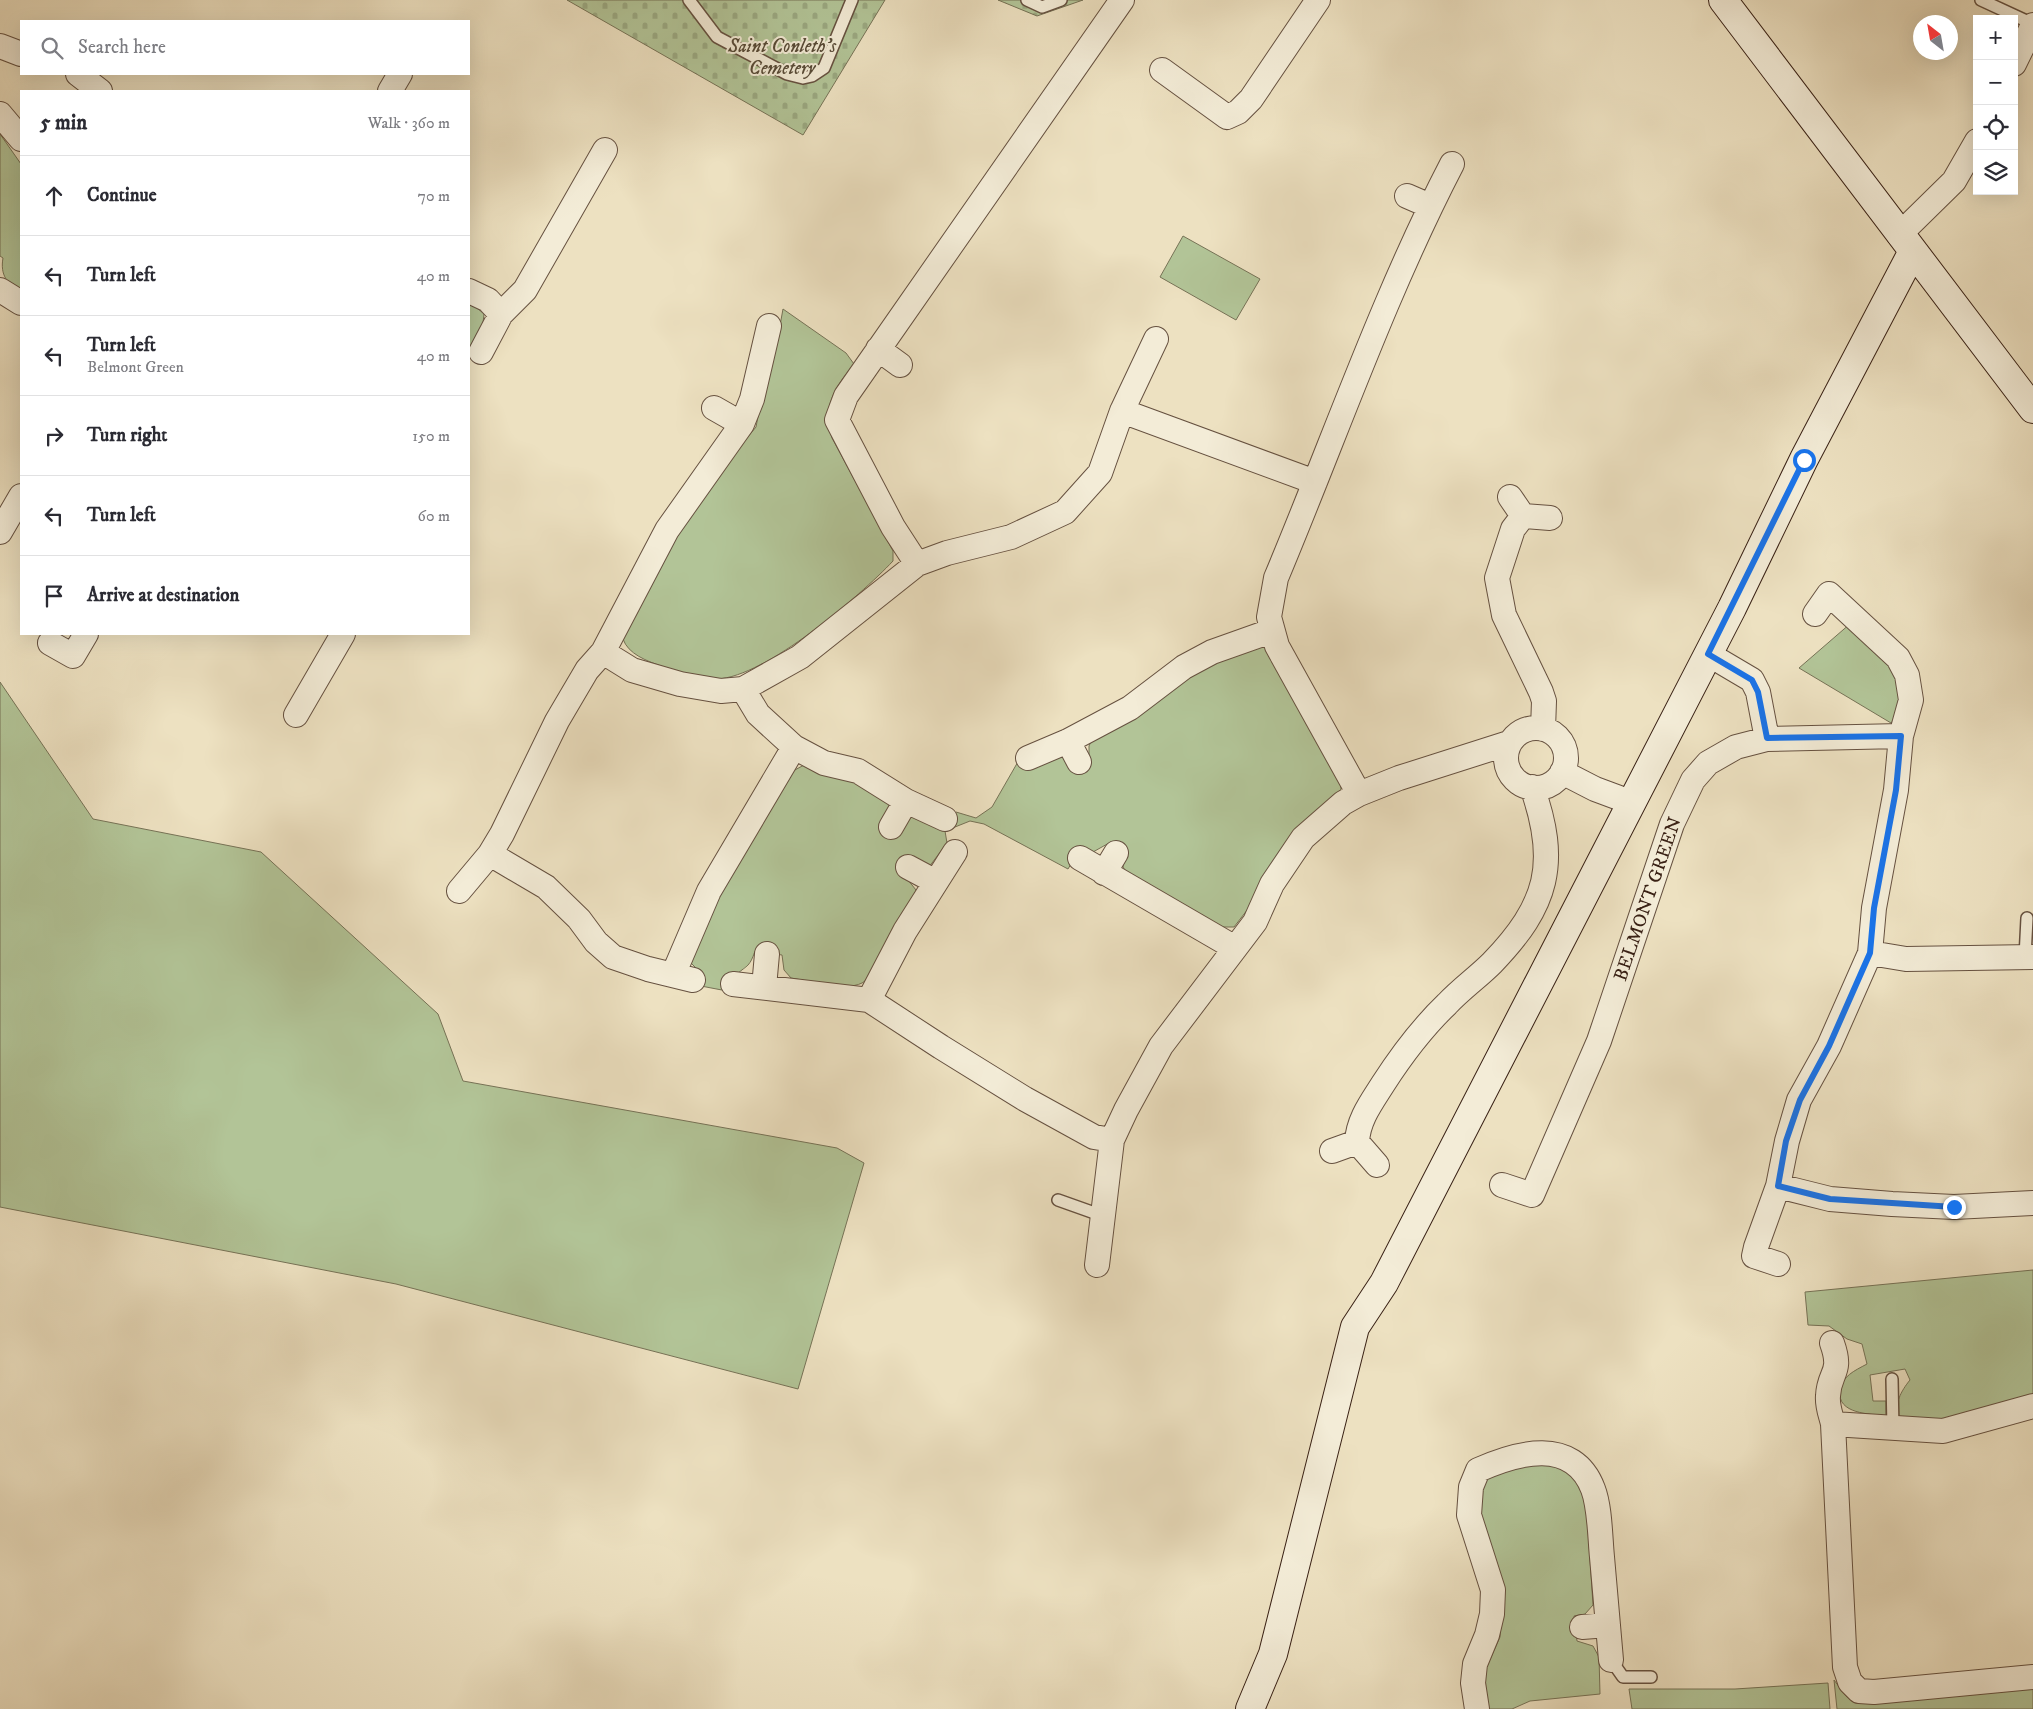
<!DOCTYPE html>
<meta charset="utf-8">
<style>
:root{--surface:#fff;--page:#f2f2f3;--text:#2b2b33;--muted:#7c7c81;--line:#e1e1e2}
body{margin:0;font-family:"IM FELL DW Pica",serif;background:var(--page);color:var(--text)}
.controls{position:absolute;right:15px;top:15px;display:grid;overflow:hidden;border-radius:0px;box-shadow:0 5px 20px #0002}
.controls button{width:45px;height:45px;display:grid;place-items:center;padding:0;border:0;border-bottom:1px solid var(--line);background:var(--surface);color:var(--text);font:25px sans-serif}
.compass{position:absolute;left:1913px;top:15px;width:45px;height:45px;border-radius:50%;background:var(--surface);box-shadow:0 5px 20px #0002;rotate:329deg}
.stop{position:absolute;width:15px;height:15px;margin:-11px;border:4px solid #1a73e8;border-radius:50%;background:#fff}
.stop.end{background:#1a73e8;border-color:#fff;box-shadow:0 1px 5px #0008}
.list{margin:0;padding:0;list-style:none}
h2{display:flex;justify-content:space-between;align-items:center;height:65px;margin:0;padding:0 20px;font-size:21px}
h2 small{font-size:16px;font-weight:400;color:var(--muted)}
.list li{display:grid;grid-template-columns:32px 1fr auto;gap:15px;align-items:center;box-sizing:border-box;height:80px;padding:0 20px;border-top:1px solid var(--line)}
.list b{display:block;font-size:19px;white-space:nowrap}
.list p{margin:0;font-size:16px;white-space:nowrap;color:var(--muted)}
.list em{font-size:16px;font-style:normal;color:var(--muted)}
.icon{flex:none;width:28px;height:28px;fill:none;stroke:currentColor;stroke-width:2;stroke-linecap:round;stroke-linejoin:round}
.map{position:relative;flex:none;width:2033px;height:1709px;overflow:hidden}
.search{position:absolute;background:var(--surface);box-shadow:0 5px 20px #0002;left:20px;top:20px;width:450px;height:55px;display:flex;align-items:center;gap:12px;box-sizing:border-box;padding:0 18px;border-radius:0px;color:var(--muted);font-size:19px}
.panel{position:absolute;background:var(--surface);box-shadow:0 5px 20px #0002;left:20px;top:90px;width:450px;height:545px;border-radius:0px}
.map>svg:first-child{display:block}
.green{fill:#b2c497;stroke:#767256}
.cemetery{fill:url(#cemetery-stones);stroke:#767256}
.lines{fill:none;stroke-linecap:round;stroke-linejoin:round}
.lane-casing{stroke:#665140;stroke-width:14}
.street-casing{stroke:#665140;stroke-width:26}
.secondary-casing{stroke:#392115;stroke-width:30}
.lane{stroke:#f3ecd7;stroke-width:11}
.street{stroke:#f3ecd7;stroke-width:24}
.secondary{stroke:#f3ecd7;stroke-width:28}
.route{stroke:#1a73e8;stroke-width:6}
.labels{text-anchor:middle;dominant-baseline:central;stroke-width:4;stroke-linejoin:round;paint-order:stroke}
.park-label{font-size:19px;font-style:italic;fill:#574a36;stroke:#f3ecd7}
.street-label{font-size:19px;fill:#392115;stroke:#f3ecd7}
</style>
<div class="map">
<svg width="2033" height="1709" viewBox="0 0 2033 1709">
<defs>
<pattern id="cemetery-stones" width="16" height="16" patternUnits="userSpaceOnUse" patternTransform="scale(1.25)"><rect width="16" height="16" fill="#b2c497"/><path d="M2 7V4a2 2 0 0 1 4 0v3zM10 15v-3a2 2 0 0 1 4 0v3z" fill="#9aa881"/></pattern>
</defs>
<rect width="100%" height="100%" fill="#ede1c1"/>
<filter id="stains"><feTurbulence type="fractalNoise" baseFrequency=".004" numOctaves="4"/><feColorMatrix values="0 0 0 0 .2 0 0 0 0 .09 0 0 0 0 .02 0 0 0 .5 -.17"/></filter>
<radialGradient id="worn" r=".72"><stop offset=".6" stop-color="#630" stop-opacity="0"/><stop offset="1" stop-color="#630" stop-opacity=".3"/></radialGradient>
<path class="green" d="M 0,134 L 21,164 L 21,292 C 7,284 0,275 3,258 L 0,256 Z
M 1183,236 L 1260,279 L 1236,320 L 1160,277 Z
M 469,301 L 484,314 L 483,323 L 469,350 Z
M 783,309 L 846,353 L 854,364 C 834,389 822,406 832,438 L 893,551 L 893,561 C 860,596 766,677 717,679 C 700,679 678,672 661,666 C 647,661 628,654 623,639 L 697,498 L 756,427 L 767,369 L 779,331 Z
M 1851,623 L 1896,671 C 1904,684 1902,712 1891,723 L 1799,668 Z
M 1261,643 L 1268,650 L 1340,776 L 1341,789 L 1234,927 L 1220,927 L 1127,873 L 1123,867 L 1126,852 L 1109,843 L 1093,852 L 1080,849 L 1068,869 L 984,824 L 970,821 L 945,831 L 947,843 L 929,867 L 908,880 L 916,890 L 915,896 L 865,981 C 851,993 809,981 791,978 L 784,970 L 782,955 L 755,951 C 749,969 746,965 735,976 C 732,980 730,986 727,991 L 701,986 L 699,971 L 690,962 L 713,902 L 793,771 L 804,765 L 852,777 L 889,803 L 888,811 L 905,822 L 912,817 L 952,816 L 956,812 L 976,818 L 992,807 L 1027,746 L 1035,761 L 1052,754 L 1089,756 L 1089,746 L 1093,737 L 1175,680 Z
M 0,682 L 93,819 L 261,852 L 438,1014 L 463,1081 L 837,1148 L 864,1163 L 798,1389 L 396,1284 L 0,1207 Z
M 2033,1270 L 2033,1396 L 1947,1421 L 1898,1418 C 1894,1404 1901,1391 1910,1380 L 1905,1369 L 1870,1375 L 1873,1401 L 1886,1401 L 1886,1416 C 1870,1414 1837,1414 1840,1391 C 1842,1376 1854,1371 1867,1364 L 1862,1344 L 1847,1339 L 1829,1326 L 1808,1325 L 1805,1292 Z
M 1539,1460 L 1563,1467 L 1578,1481 L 1586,1497 L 1593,1605 L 1585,1614 L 1574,1616 L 1577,1641 L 1593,1646 L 1599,1657 L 1600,1694 L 1530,1701 L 1512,1709 L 1488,1709 L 1483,1675 L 1500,1637 L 1502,1610 L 1479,1512 L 1479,1490 L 1485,1478 Z
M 1834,1680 L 1847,1697 L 1862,1700 L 2033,1683 L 2033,1709 L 1837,1709 Z
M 1828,1683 L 1830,1709 L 1632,1709 L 1629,1689 L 1735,1689 Z"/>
<path class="cemetery" d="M 567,0 L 885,0 L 803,135 Z
M 998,0 L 1083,0 L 1037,16 Z"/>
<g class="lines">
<defs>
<path id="lane" d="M 689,0 L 717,37 L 787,74 L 803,78 L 812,76 L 824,68 L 852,0
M 1027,0 L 1042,7 L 1061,0
M 1981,0 L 2033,24
M 2025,957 L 2027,918
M 1058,1200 L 1103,1216
M 1892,1379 L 1893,1429
M 1611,1660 L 1623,1677 L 1651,1677"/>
<path id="street" d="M 0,46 L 21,54
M 2014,64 L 2033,25
M 1162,70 L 1227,117 L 1238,112 L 1251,99 L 1318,0
M 78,74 L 100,91
M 390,91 L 400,74
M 0,114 L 21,139
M 1407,196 L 1430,206
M 1899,235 L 1954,181 L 1977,141
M 0,290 L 21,303
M 469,291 L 488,300 L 501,314
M 878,349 L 900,365
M 481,352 L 501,314 L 525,290 L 605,150
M 714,408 L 742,424
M 1122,411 L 1315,482
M 1510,497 L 1523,516 L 1513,529 L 1497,578 L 1504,615 L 1541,692 L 1544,701 L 1543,729
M 1523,516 L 1550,518
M 0,532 L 21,496
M 917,564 L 893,527 L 837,420 L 846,396 L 1122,0
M 50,643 L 73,656 L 86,634
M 603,652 L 632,670 L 680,684 L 721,691 L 743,689 L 800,657 L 917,564 L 947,553 L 1011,537 L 1065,512 L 1100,473 L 1122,411 L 1156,339
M 1708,654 L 1752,680 L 1758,692 L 1767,739
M 743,689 L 758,714 L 794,747 L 824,763 L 858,771 L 906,801 L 945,819
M 296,715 L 343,634
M1506 758a30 30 0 1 1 60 0a30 30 0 1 1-60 0Z
M 1068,741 L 1079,762
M 1028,758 L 1068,741 L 1130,708 L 1184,667 L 1212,652 L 1271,631
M 1562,772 L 1595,789 L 1630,802
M 1359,794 L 1277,646 L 1269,617 L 1276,578 C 1334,440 1383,297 1452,164
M 891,827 L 906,801
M 490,854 L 546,887 L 579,919 L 596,942 L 613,957 L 648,969 L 693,980
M 1080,858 L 1235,948
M 908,867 L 936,882
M 1104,873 L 1116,853
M 459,891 L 490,854 L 502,834 L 557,721 L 587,670 L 603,652 L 667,530 L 742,424 L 752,399 L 769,326
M 1870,953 L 1906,959 L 2033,957
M 673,975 L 709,891 L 794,747
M 733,984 L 869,1000 L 941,1047 L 1025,1099 L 1094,1137 L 1112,1140
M 764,987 L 767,954
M 869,1000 L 905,931 L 955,852
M 1357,1142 L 1377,1165
M 1332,1151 L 1357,1142 C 1358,1120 1371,1103 1383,1084 C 1401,1056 1423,1027 1447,1004 C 1461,989 1478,977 1492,963 C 1548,905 1559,863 1532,787
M 1502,1185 L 1532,1195 L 1599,1041 L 1672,824 L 1693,780 L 1708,763 L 1736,747 L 1767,739 L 1901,736
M 1778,1186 L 1830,1199 L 1892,1204 L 1954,1207 L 2033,1203
M 1778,1264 L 1754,1256 L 1756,1247 L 1778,1186 L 1787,1141 L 1799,1100 L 1829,1046 L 1870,953 L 1874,908 L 1896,790 L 1901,736 L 1911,700 L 1907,675 L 1898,658 L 1829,594 L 1815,614
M 1097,1265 L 1112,1140 L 1126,1110 L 1161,1046 L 1255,922 L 1272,884 L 1303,838 L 1343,803 L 1359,794 L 1399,778 L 1509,743
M 1832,1343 C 1843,1374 1829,1371 1828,1396 C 1827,1406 1831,1415 1833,1424 L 1845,1667 L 1850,1682 L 1859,1691 L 1874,1692 L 2033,1677
M 1833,1424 L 1943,1431 L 2033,1406
M 1582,1627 L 1608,1625
M 1477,1709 L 1473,1683 L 1475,1664 L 1487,1635 L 1492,1614 L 1493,1590 L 1469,1515 L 1471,1487 L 1478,1470 C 1516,1453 1573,1436 1593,1489 C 1600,1507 1600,1537 1602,1557 C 1605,1591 1608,1626 1611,1660"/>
<path id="secondary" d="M 1723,0 L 2033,409
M 1250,1709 L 1273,1654 L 1355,1327 L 1384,1283 L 1732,608 L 1804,459 L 1912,253"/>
</defs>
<use href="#lane" class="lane-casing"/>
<use href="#street" class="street-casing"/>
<use href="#secondary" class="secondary-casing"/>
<use href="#lane" class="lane"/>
<use href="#street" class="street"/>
<use href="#secondary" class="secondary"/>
</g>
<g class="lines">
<path class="route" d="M 1804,460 L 1708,654 L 1752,680 L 1758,692 L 1767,738 L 1901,736 L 1896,790 L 1874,908 L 1870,953 L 1829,1046 L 1800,1100 L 1786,1141 L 1778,1186 L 1830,1199 L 1954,1207"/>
</g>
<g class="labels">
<g class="park-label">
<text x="782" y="46">Saint Conleth's<tspan x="782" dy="22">Cemetery</tspan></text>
</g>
<g class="street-label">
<text transform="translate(1648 899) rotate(-71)">BELMONT GREEN</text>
</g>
</g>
<rect width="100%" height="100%" filter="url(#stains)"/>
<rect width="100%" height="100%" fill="url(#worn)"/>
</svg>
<div class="controls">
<button>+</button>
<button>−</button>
<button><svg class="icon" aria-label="locate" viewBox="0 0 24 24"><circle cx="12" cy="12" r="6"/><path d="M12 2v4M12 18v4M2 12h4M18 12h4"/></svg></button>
<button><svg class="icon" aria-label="layers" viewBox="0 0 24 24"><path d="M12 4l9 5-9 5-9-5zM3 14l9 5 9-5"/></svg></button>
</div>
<svg class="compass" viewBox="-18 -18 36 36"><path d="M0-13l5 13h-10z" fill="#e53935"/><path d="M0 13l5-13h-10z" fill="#7c7c81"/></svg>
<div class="stop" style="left:1804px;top:460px"></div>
<div class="stop end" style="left:1954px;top:1207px"></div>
<div class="search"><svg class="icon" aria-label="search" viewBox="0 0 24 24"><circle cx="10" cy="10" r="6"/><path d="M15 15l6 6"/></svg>Search here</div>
<section class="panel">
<h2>5 min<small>Walk · 360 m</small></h2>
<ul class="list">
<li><svg class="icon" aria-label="ahead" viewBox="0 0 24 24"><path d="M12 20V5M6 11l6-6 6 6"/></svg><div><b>Continue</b></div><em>70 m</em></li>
<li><svg class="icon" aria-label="left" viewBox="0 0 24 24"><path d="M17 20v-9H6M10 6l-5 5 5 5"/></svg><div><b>Turn left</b></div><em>40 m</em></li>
<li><svg class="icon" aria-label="left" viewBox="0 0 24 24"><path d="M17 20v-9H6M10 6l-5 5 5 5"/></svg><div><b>Turn left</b><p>Belmont Green</p></div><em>40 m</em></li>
<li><svg class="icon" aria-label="right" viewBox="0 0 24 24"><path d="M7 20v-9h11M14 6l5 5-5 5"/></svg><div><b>Turn right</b></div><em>150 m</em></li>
<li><svg class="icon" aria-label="left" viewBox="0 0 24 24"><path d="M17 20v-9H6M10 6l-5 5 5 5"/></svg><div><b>Turn left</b></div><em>60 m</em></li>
<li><svg class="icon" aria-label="arrive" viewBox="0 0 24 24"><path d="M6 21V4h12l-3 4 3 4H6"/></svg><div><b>Arrive at destination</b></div></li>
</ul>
</section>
</div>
